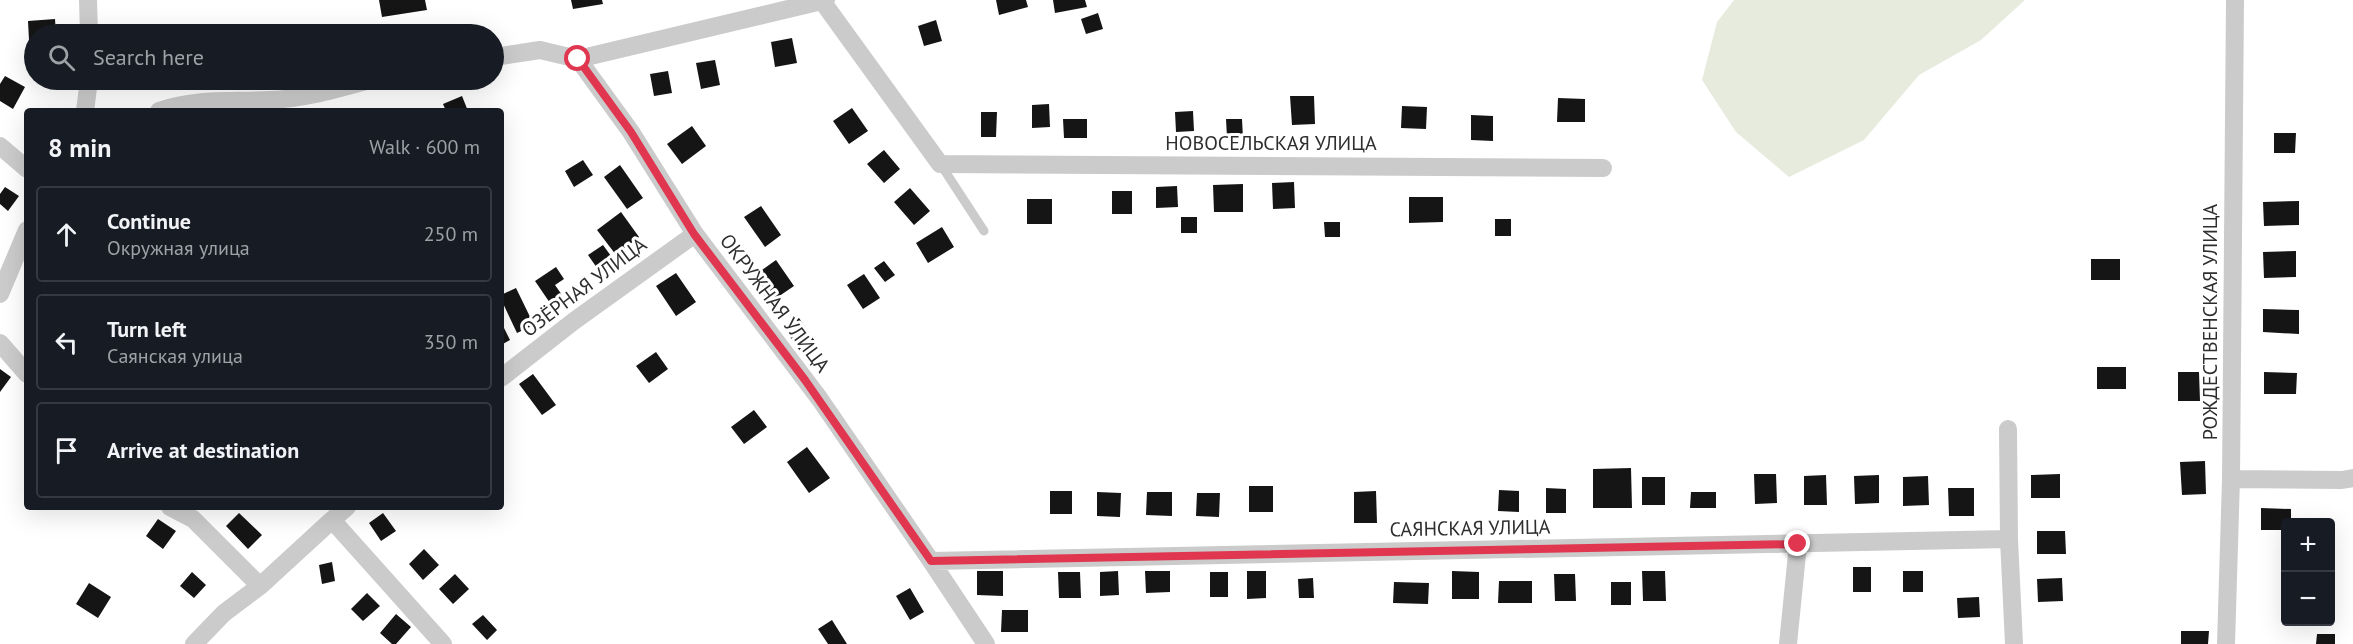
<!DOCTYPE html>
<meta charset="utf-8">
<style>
:root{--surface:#171b24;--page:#20242c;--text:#f1f3f6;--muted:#9ea1a6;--line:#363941}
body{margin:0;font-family:"PT Sans",sans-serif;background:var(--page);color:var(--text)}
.controls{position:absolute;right:18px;bottom:18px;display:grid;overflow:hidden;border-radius:6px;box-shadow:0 6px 24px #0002}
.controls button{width:54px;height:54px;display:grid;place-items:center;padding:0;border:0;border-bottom:2px solid var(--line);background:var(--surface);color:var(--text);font:30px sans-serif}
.stop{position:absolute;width:18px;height:18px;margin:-14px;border:4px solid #e03650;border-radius:50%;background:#fff}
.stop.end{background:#e03650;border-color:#fff;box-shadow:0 2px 6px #0008}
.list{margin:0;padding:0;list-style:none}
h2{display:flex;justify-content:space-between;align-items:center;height:78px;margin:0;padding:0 24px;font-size:26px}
h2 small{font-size:20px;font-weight:400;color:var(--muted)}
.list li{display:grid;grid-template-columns:39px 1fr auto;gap:18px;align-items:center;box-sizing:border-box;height:96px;margin:0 12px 12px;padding:0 12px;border:2px solid var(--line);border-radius:6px}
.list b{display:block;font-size:22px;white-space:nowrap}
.list p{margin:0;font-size:20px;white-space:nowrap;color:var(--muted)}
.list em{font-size:20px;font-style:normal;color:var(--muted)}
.icon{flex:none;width:33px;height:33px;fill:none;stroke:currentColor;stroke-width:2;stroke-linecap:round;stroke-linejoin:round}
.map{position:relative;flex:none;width:2353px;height:644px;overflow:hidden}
.search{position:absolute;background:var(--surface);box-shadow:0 6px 24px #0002;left:24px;top:24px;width:480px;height:66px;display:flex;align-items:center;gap:15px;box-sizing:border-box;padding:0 21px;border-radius:33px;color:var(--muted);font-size:22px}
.panel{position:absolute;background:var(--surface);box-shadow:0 6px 24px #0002;left:24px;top:108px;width:480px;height:402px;border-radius:6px}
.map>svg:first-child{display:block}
.green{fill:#e6ebdd}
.building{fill:#151515}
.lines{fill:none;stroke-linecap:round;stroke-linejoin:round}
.service{stroke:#cbcbcb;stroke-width:9}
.minor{stroke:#cbcbcb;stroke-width:18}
.route{stroke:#e03650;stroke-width:8}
.labels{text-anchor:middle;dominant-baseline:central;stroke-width:6;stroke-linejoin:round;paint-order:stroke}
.street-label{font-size:20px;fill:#2e2e2e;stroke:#fff}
</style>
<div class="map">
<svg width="2353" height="644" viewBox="0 0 2353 644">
<rect width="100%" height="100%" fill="#fff"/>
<path class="green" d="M 1734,0 L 2025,0 L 1981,40 L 1919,75 L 1864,140 L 1789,177 L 1736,132 L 1702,80 L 1717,22 Z"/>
<path class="building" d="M 379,0 L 425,0 L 427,10 L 382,17 Z
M 571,0 L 602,0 L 603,4 L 573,9 Z
M 996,0 L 1026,0 L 1028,7 L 999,15 Z
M 1053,0 L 1085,0 L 1087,7 L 1055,13 Z
M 1098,13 L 1103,29 L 1086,34 L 1081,19 Z
M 55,19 L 56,34 L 34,34 L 34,39 L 29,40 L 28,21 Z
M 936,20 L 942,41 L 924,46 L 918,26 Z
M 792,38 L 797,63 L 775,67 L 771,42 Z
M 715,60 L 720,85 L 701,89 L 696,63 Z
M 668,71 L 672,93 L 654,96 L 650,74 Z
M 5,76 L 25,87 L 13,109 L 0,101 L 0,84 Z
M 462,96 L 468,111 L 446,111 L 443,104 Z
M 1290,96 L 1314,96 L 1315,124 L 1292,125 Z
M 1558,98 L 1585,99 L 1585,122 L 1557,122 Z
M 1049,104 L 1050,127 L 1032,128 L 1032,105 Z
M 1402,106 L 1427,107 L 1426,129 L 1401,128 Z
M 852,108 L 868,131 L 849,144 L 833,121 Z
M 1193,111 L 1194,131 L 1176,132 L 1175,112 Z
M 981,112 L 997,112 L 996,137 L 981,137 Z
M 1471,115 L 1493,116 L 1493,141 L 1471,140 Z
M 1063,119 L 1087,119 L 1087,138 L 1064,138 Z
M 1226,119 L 1242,119 L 1243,138 L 1227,138 Z
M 692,126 L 706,146 L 682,164 L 667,144 Z
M 2274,133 L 2296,133 L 2295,153 L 2274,153 Z
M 884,150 L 900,169 L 884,183 L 867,164 Z
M 583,160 L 593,175 L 574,187 L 565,171 Z
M 620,165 L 643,198 L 627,209 L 604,177 Z
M 1294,182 L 1295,208 L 1273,209 L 1272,183 Z
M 1243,184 L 1243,212 L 1214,212 L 1213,185 Z
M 1177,186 L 1178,207 L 1156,208 L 1156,187 Z
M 5,187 L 19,196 L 8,211 L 0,204 L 0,194 Z
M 910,188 L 930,211 L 914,225 L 894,202 Z
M 1112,191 L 1132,191 L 1132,214 L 1112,214 Z
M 1409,197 L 1443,197 L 1443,222 L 1409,223 Z
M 1027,199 L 1052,199 L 1052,224 L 1027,224 Z
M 2299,201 L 2299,225 L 2264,226 L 2263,202 Z
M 761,206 L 781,235 L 765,247 L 744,217 Z
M 621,212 L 639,237 L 616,255 L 597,230 Z
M 1181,217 L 1197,217 L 1197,233 L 1181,233 Z
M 1495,219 L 1511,219 L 1511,236 L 1495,236 Z
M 1324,222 L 1340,222 L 1340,237 L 1325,237 Z
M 942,227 L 954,247 L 928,263 L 916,243 Z
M 603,245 L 619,267 L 604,278 L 588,255 Z
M 2296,251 L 2296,277 L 2264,278 L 2263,252 Z
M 2091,259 L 2120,259 L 2120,280 L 2091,280 Z
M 776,260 L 794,286 L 769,303 L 752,277 Z
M 884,261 L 895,275 L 885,282 L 874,268 Z
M 556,267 L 564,279 L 555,285 L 562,295 L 550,303 L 535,281 Z
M 676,273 L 696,302 L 676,316 L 656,286 Z
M 864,274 L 880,298 L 863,309 L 847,285 Z
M 516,288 L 534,325 L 517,333 L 501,299 L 501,295 Z
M 2263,309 L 2299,310 L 2299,334 L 2263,332 Z
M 799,318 L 817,344 L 802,354 L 784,328 Z
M 501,322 L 510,340 L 501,345 Z
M 656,352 L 668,369 L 649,383 L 636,366 Z
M 2097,367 L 2126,367 L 2126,389 L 2097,389 Z
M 0,369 L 11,377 L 0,392 Z
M 2178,372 L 2199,372 L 2200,401 L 2178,401 Z
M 2264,372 L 2297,373 L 2296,394 L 2264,394 Z
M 533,374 L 556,405 L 542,415 L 519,384 Z
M 754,410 L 767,427 L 744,444 L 731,427 Z
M 807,447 L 830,478 L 809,493 L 787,462 Z
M 2205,461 L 2206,494 L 2182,495 L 2180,462 Z
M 1631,468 L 1632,508 L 1593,508 L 1593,469 Z
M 1754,474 L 1776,474 L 1777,503 L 1755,504 Z
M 2060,474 L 2060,498 L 2031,498 L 2031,475 Z
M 1826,475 L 1827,505 L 1804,505 L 1804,476 Z
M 1879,475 L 1879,503 L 1855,504 L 1854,476 Z
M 1928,476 L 1929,505 L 1903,506 L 1903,477 Z
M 1642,477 L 1665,477 L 1665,505 L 1642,505 Z
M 1249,486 L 1273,486 L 1273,512 L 1249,512 Z
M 1546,488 L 1566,489 L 1566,513 L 1546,513 Z
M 1948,488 L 1974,488 L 1974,516 L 1949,516 Z
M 1499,490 L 1519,491 L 1519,512 L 1498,511 Z
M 1050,491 L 1072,491 L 1072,514 L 1050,514 Z
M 1376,491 L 1377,523 L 1354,523 L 1354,492 Z
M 1097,492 L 1121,493 L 1120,517 L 1097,516 Z
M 1147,492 L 1172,492 L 1172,516 L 1146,515 Z
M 1691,492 L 1716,492 L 1716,508 L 1690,508 Z
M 1197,493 L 1220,493 L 1219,517 L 1196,516 Z
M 2261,508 L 2291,509 L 2291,522 L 2286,522 L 2286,530 L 2261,530 Z
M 239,513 L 262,535 L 248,549 L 226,526 Z
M 383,513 L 396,531 L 381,541 L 369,523 Z
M 158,519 L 176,531 L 163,549 L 146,536 Z
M 2037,531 L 2065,531 L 2066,554 L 2037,554 Z
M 424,549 L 439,565 L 423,580 L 409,564 Z
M 332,562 L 335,581 L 322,584 L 319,565 Z
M 1853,567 L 1871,567 L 1871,592 L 1853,592 Z
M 977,571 L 1003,571 L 1003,596 L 977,595 Z
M 1118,571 L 1119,595 L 1100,596 L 1100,572 Z
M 1145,571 L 1170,571 L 1170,592 L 1146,593 Z
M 1247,571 L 1266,571 L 1266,598 L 1247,599 Z
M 1452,571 L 1479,572 L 1479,599 L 1452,599 Z
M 1642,571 L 1665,571 L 1666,601 L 1643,601 Z
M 1903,571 L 1923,571 L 1923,592 L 1903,592 Z
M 192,572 L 206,585 L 194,598 L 180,586 Z
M 1058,572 L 1080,572 L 1081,598 L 1059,598 Z
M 1210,572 L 1228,572 L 1228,597 L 1210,597 Z
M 455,574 L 469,589 L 453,604 L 439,589 Z
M 1554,574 L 1575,574 L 1576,601 L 1555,601 Z
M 1313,578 L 1314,598 L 1299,598 L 1298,579 Z
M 2062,578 L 2063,601 L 2038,602 L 2037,579 Z
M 1499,581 L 1532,581 L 1532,603 L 1498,603 Z
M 1394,582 L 1429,583 L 1428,604 L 1393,603 Z
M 1611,582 L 1631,582 L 1631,605 L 1611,605 Z
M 89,583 L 111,597 L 98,618 L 76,604 Z
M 910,588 L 924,612 L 910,620 L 896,596 Z
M 367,593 L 380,606 L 363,621 L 351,609 Z
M 1979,597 L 1980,617 L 1958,618 L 1957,598 Z
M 1002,610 L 1028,610 L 1028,632 L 1001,632 Z
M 396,614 L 411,627 L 396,644 L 392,644 L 380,633 Z
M 483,615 L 497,630 L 487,640 L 472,624 Z
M 832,620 L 847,644 L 828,644 L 818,629 Z
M 2181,631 L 2209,631 L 2208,644 L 2181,644 Z
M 2317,634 L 2335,634 L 2335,644 L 2316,644 Z"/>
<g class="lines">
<path class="service" d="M 941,165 L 984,231"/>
<path class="minor" d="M 88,0 L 89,34
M 822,1 L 940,164 L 1603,168
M 494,57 L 540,50 L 578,59 L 631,132 L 695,234 L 819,398 L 931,561 L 986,644
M 578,59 L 826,0
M 85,111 L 89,80
M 159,111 C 195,98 232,102 270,100 C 304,99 337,89 370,80
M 0,146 L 27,169
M 0,294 L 27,230
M 0,343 L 27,374
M 501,378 L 574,321 L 695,234
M 2008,429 L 2009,539 L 2014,644
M 2231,479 L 2342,480 L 2353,478
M 170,507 L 193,519 L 260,586
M 332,520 L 347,507
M 931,561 L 2009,539
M 194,644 L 224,613 L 260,586 L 332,520 L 443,644
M 1788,644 L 1798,544
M 2226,644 L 2231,479 L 2235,0"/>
</g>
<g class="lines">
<path class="route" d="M 578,59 L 631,132 L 694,234 L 805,380 L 931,561 L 1798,544"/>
</g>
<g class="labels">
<g class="street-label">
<text x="1271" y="143">НОВОСЕЛЬСКАЯ УЛИЦА</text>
<text transform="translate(584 287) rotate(-37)">ОЗЁРНАЯ УЛИЦА</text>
<text transform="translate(775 303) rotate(53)">ОКРУЖНАЯ УЛИЦА</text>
<text transform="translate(2210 322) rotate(-90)">РОЖДЕСТВЕНСКАЯ УЛИЦА</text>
<text transform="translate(1470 528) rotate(-1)">САЯНСКАЯ УЛИЦА</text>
</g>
</g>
</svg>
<div class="controls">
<button>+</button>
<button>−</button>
</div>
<div class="stop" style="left:578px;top:59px"></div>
<div class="stop end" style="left:1798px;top:544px"></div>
<div class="search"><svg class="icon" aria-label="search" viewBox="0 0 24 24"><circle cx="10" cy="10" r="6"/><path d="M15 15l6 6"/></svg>Search here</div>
<section class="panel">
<h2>8 min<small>Walk · 600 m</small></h2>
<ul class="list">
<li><svg class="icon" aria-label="ahead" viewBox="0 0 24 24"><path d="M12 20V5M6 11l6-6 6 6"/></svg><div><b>Continue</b><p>Окружная улица</p></div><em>250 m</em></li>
<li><svg class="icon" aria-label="left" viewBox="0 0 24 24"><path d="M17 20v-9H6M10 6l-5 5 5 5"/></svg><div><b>Turn left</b><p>Саянская улица</p></div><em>350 m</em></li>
<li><svg class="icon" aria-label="arrive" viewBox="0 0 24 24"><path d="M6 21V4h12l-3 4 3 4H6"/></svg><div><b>Arrive at destination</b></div></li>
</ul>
</section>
</div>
